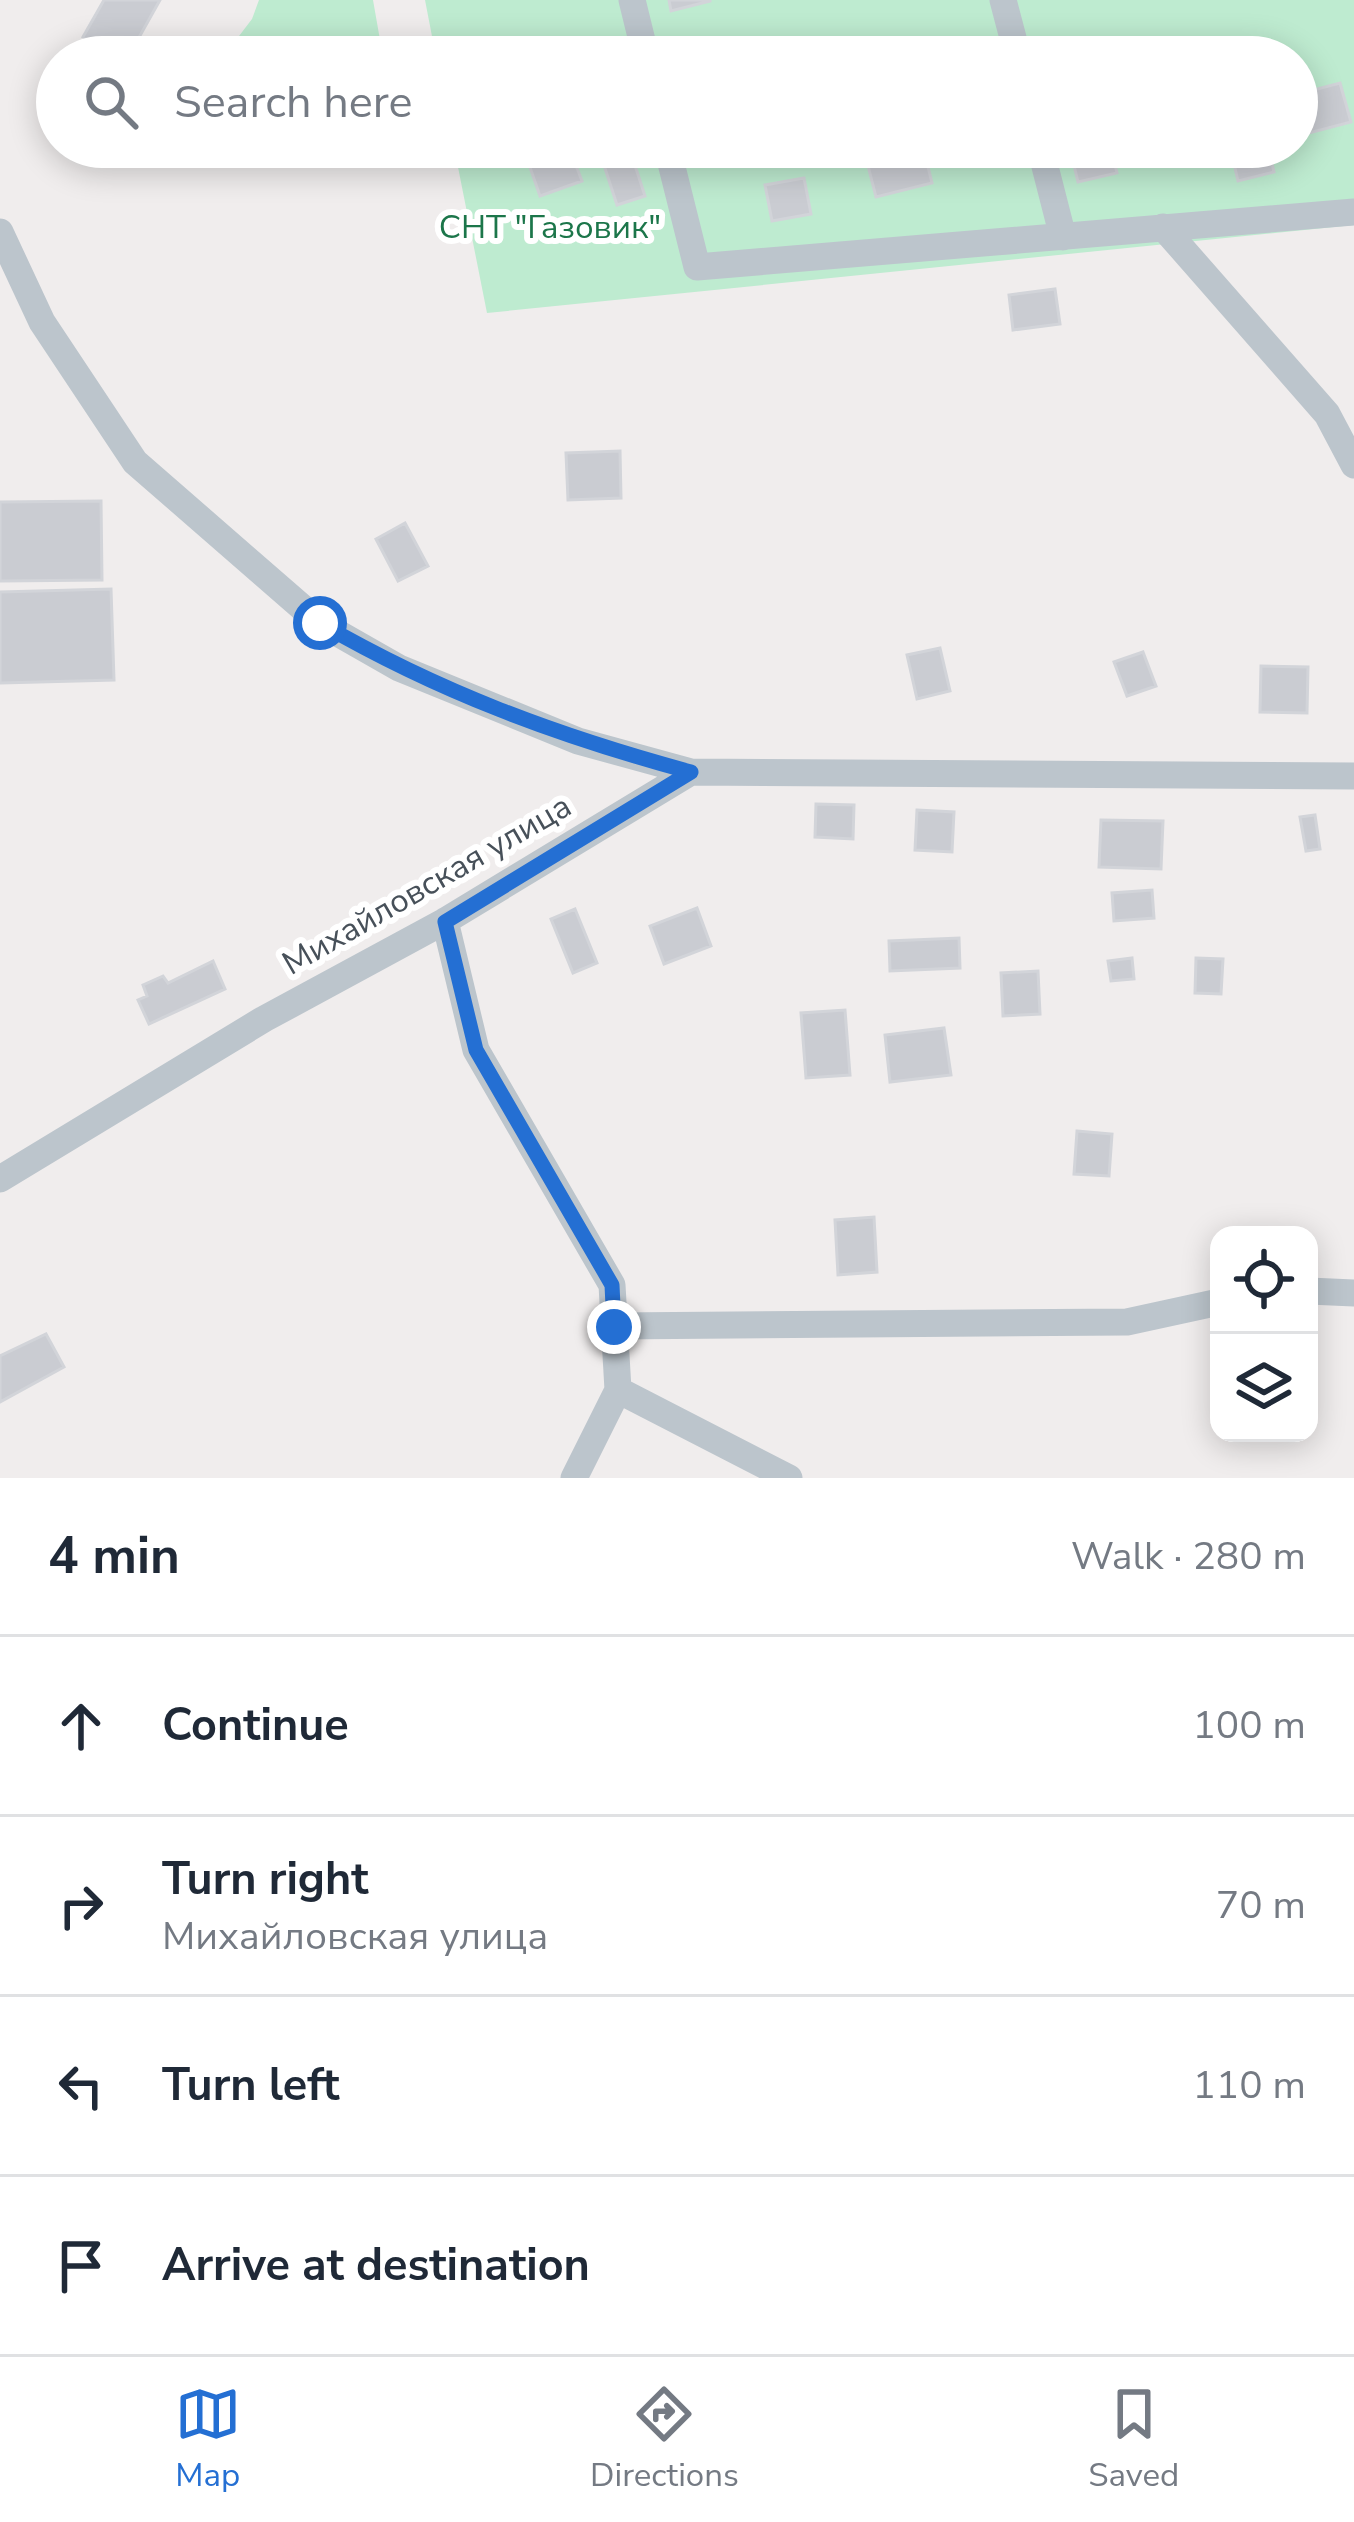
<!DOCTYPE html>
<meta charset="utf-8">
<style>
:root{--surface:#fff;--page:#f6f6f7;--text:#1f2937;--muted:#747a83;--line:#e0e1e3;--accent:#246fd3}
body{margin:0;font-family:"Nunito Sans",sans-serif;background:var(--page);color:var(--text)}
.controls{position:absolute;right:36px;bottom:36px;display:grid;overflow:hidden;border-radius:24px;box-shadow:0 6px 30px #0003}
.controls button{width:108px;height:108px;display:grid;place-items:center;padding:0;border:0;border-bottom:3px solid var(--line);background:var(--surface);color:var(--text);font:60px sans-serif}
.stop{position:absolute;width:36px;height:36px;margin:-27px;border:9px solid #246fd3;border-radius:50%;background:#fff}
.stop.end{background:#246fd3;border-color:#fff;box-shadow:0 3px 12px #0008}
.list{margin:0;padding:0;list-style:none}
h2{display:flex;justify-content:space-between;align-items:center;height:156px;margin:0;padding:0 48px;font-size:51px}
h2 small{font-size:39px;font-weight:400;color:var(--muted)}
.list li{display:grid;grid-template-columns:78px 1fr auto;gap:36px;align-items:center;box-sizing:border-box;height:180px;padding:0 48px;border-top:3px solid var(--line)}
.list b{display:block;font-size:45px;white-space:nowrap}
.list p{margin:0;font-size:39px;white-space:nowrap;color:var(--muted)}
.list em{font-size:39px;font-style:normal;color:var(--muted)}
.icon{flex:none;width:66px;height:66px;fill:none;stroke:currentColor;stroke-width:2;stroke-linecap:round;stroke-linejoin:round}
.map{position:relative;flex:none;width:1354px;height:1478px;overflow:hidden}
.search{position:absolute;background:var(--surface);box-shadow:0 6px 30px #0003;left:36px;right:36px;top:36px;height:132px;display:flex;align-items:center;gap:30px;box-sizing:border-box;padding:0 42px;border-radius:66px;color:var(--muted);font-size:45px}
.sheet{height:876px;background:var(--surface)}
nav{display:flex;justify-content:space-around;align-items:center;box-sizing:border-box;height:168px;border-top:3px solid var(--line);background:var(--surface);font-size:33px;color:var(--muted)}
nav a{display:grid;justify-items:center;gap:6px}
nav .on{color:var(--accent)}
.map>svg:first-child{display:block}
.green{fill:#beebd0}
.building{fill:#caccd2;stroke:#d2d4d9;stroke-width:3}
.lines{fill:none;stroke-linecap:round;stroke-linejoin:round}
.minor{stroke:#bcc5cc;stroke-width:27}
.route{stroke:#246fd3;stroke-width:15}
.labels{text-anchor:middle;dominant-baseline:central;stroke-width:12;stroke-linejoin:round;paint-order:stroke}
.park-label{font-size:33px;fill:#1c764a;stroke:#fff}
.street-label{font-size:33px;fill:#475059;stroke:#fff}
</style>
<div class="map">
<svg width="1354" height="1478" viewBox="0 0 1354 1478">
<rect width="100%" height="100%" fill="#f0eded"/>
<path class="green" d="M 259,0 L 373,0 L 383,57 L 223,57 L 252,19 Z
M 425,0 L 1354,0 L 1354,225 L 487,313 L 454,147 L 1297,147 L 1297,57 L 436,57 Z"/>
<path class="building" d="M 104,0 L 160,0 L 128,57 L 118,57 L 83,37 Z
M 669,0 L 710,0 L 710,1 L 671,11 Z
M 1085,38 L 1092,57 L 1046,57 L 1044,52 Z
M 565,46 L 569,57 L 536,57 Z
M 1340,83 L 1351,122 L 1309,133 L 1298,94 Z
M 542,147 L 569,147 L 582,181 L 540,196 L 525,153 Z
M 598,147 L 629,147 L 645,196 L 617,205 Z
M 876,147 L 923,147 L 932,183 L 876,197 L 864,150 Z
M 1096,147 L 1111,147 L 1117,173 L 1078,182 L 1071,153 Z
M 1230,147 L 1268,147 L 1274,172 L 1238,181 Z
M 804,178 L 811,214 L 772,221 L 765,185 Z
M 1055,289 L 1060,324 L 1013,330 L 1009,295 Z
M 620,451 L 621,498 L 568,500 L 566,453 Z
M 101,501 L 102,580 L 0,581 L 0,502 Z
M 405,523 L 428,566 L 398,581 L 376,539 Z
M 111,589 L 114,680 L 0,683 L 0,592 Z
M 940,648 L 950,691 L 917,699 L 907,655 Z
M 1143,652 L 1156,686 L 1127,696 L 1114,662 Z
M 1261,666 L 1308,667 L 1307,713 L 1260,712 Z
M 816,804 L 854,805 L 853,839 L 815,837 Z
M 917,810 L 954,812 L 952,852 L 915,850 Z
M 1315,815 L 1320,849 L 1306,851 L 1300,817 Z
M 1101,820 L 1163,821 L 1161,869 L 1099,867 Z
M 1152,890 L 1154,918 L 1114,921 L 1112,893 Z
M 697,908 L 711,946 L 664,964 L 650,926 Z
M 575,909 L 597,963 L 573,973 L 551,919 Z
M 959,938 L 960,968 L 890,971 L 889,941 Z
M 1132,958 L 1134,979 L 1111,981 L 1108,961 Z
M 1196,958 L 1223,959 L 1221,994 L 1195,993 Z
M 213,961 L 225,989 L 149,1024 L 138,1000 L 147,996 L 143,985 L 163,976 L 168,983 Z
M 1038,971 L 1040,1014 L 1003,1016 L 1001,973 Z
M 845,1010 L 850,1075 L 806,1078 L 801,1013 Z
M 944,1028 L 951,1075 L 890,1082 L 885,1035 Z
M 1077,1131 L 1112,1134 L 1109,1176 L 1074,1174 Z
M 874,1217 L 877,1272 L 838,1275 L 835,1220 Z
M 46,1334 L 64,1367 L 0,1402 L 0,1356 Z"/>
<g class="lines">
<path class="minor" d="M 632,0 L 646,57
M 1003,0 L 1018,57
M 667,147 L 697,267 L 1354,212
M 1040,147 L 1063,237
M 1163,227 L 1327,414 L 1354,465
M 0,232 L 42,322 L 135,462 L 320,623 L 399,668 L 578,741 L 691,772
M 445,921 L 476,1050 L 612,1285 L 618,1390 L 574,1478
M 0,1179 L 264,1019 L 445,921 L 691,772 L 1354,776
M 1309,1291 L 1354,1293
M 614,1326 L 1127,1322 L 1219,1302
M 618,1390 L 789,1478"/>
</g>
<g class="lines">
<path class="route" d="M 320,623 C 439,692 558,736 691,772 L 445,922 L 476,1050 L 612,1285 L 614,1327"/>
</g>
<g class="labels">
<g class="park-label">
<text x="550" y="227">СНТ "Газовик"</text>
</g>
<g class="street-label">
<text transform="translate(427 885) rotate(-30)">Михайловская улица</text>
</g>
</g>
</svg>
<div class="controls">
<button><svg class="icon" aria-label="locate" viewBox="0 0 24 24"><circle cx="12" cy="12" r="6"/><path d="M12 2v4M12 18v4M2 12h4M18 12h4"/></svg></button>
<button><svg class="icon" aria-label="layers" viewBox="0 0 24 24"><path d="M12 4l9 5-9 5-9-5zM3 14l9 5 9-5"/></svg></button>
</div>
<div class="stop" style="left:320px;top:623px"></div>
<div class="stop end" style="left:614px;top:1327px"></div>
<div class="search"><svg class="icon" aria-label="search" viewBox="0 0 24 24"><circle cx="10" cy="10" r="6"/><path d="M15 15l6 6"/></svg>Search here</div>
</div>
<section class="sheet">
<h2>4 min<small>Walk · 280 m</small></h2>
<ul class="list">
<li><svg class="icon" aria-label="ahead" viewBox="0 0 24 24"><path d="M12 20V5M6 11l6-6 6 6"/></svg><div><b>Continue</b></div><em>100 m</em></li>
<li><svg class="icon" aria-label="right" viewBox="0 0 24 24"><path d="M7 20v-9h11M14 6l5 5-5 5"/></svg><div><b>Turn right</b><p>Михайловская улица</p></div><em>70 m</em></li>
<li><svg class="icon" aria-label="left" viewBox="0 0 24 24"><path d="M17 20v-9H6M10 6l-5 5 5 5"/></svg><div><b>Turn left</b></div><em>110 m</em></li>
<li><svg class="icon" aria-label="arrive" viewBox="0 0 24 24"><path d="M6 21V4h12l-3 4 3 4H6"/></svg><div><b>Arrive at destination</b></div></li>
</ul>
</section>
<nav>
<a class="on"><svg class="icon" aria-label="map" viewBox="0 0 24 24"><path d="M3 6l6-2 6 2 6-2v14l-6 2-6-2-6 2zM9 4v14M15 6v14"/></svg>Map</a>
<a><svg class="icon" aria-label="directions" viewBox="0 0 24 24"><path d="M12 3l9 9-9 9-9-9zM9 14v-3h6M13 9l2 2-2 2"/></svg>Directions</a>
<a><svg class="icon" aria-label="saved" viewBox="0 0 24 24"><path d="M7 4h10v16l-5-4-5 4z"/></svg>Saved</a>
</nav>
